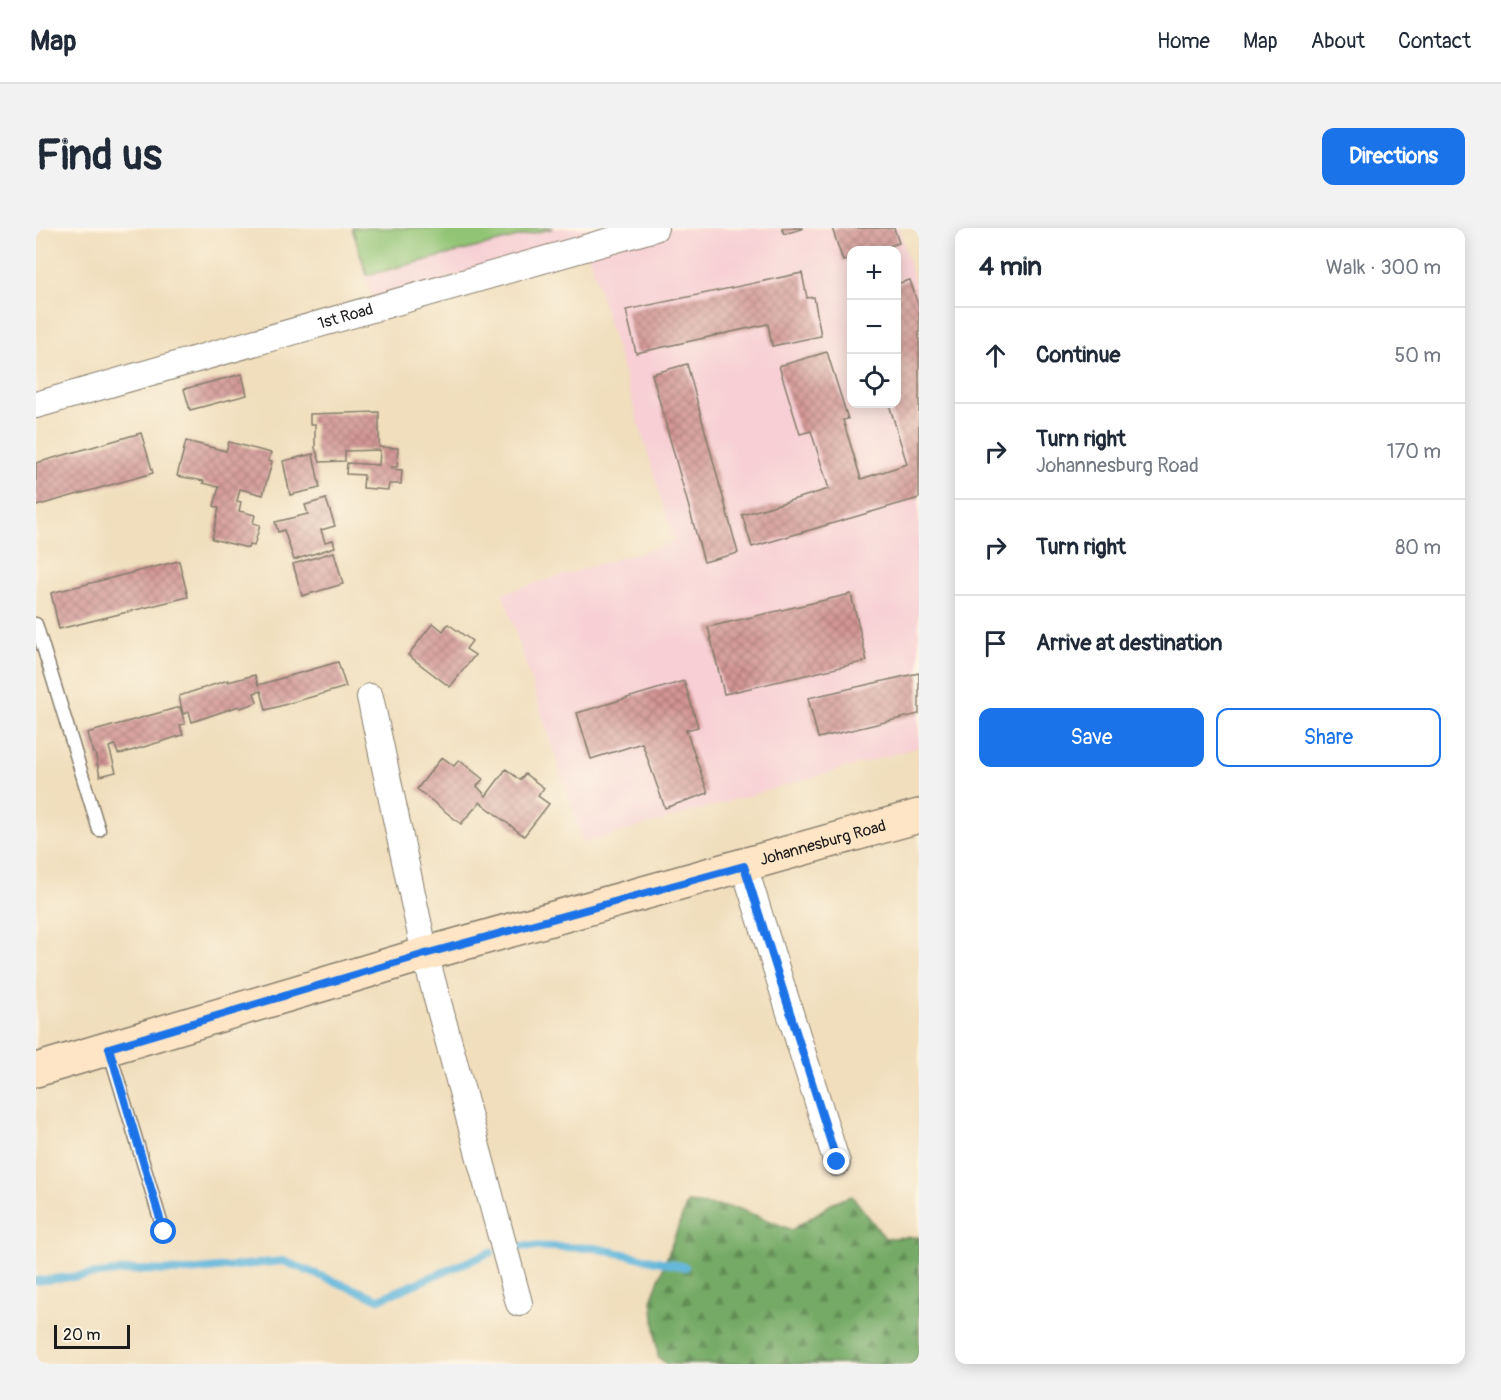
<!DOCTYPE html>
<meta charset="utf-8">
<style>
:root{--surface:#fff;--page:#f2f2f3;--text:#1f2937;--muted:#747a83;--line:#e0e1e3;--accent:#1a73e8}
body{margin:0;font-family:Pangolin,sans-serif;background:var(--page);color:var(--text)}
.controls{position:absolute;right:18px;top:18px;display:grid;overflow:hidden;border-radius:12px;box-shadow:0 3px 15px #0003}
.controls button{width:54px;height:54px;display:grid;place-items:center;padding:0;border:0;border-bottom:2px solid var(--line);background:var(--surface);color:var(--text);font:30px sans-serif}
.scale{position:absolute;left:18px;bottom:15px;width:76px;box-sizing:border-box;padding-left:6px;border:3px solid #1c1c1c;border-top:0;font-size:16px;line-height:21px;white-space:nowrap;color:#1c1c1c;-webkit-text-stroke:4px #fcf5e5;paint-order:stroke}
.stop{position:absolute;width:18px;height:18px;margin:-14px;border:4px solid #1a73e8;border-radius:50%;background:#fff}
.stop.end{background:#1a73e8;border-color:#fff;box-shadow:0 2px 6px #0008}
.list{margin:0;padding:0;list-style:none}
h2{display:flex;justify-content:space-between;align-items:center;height:78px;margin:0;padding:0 24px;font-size:26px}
h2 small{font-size:20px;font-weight:400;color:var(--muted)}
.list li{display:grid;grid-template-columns:39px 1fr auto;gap:18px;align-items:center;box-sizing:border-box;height:96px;padding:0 24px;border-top:2px solid var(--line)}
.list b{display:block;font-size:22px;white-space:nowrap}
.list p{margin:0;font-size:20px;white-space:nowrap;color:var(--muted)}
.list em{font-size:20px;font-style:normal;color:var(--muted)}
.actions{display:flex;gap:12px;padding:18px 24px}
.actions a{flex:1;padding:14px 0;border:2px solid var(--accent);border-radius:12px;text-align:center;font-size:21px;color:var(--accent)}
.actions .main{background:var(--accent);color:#fff}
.icon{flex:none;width:33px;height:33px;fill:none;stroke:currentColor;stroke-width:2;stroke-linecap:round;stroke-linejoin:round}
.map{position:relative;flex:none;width:883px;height:1136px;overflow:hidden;border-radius:12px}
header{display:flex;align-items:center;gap:36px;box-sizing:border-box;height:84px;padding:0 30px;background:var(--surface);border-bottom:2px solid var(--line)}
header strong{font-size:28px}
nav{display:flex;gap:33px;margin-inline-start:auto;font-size:21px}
.intro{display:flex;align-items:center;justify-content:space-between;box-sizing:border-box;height:144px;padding:0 36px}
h1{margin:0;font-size:42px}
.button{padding:15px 27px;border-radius:12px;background:var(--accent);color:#fff;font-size:21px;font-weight:700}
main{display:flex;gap:36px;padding:0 36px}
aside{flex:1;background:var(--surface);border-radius:12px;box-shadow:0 3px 15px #0003}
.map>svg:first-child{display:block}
.built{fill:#f7cfd4;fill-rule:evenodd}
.forest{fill:url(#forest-firs);stroke:#486341;stroke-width:1.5}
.garden{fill:#92c474;stroke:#577048;stroke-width:1.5}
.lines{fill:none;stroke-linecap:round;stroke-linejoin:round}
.stream{stroke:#5eb5db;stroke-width:8}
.building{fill:url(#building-cross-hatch)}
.lane-casing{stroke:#867d6c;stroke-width:15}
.street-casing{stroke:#867d6c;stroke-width:28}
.secondary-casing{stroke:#867d6c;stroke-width:36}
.lane{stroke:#fff;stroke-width:12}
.street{stroke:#fff;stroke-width:26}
.secondary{stroke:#fde5c5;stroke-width:33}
.route{stroke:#1a73e8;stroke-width:8}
.labels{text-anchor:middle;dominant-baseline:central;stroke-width:6;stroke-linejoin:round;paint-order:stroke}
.street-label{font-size:16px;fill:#1c1c1c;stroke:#fcf5e5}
</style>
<header>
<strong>Map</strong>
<nav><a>Home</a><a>Map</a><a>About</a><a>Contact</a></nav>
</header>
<div class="intro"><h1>Find us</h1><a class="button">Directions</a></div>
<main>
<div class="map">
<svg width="883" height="1136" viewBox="0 0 883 1136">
<defs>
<pattern id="forest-firs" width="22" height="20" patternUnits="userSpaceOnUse" patternTransform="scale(1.5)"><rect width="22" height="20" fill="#75aa66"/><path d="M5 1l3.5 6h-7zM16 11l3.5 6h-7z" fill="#5f8a53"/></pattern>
<pattern id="building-cross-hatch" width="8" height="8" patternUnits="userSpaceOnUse" patternTransform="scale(1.5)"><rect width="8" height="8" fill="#d29594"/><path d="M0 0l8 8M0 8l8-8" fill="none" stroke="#aa7978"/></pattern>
</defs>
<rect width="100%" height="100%" fill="#fcf5e5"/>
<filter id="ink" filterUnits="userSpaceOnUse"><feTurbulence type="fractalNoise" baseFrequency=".0167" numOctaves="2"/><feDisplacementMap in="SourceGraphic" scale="12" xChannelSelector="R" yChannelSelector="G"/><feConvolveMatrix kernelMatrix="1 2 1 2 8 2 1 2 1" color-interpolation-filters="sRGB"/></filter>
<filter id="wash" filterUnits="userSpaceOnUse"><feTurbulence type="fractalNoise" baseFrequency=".008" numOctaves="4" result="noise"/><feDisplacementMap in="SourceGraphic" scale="24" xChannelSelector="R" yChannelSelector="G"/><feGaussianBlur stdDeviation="1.35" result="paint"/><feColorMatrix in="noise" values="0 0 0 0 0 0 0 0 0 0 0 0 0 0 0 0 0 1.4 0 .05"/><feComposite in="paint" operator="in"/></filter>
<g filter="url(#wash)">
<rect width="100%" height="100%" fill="#f0debc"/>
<path class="built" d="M 315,0 L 863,0 L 883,69 L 883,519 L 547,615 L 467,365 L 638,314 L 549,15 L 336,70 ZM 816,22 L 860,22 L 860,176 L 816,176 Z"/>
<path class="forest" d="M 816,968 L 849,1010 L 883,1009 L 883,1136 L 631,1136 L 622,1129 L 616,1070 L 651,975 L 701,980 L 756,1002 L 800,973 Z"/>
<path class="garden" d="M 316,0 L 518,0 L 331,47 Z"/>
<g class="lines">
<path class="stream" d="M 480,1018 L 559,1020 L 649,1039
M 0,1053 L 97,1042 L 153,1043 L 247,1033 L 343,1071 L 455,1024"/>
</g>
<g id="blocks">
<path class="building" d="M 746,0 L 766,0 L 766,1 L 748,6 Z
M 796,0 L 858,0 L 863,15 L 840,22 L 816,22 L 816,30 L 807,33 Z
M 766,45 L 771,70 L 778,69 L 785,108 L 736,118 L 732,96 L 600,125 L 590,82 Z
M 874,52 L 883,80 L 883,270 L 716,319 L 706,287 L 793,261 L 775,203 L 764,206 L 743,138 L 791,124 L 812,191 L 807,192 L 825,251 L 871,236 L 853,176 L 860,176 L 860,56 Z
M 651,136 L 702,325 L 668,334 L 616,146 Z
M 206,146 L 211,167 L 154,182 L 148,161 Z
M 343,184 L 343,219 L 362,220 L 361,239 L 355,239 L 355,241 L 366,242 L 365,256 L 353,256 L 352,262 L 327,260 L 328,247 L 310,246 L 311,235 L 343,237 L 344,222 L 309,223 L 309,233 L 284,234 L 279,220 L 279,196 L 274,196 L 274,186 Z
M 105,205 L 117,245 L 0,278 L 0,235 Z
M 150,213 L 190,223 L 193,214 L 235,225 L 232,233 L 236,234 L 227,267 L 204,261 L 201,273 L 205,274 L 203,283 L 219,287 L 217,295 L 224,297 L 218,318 L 213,317 L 212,320 L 176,311 L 183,280 L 178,278 L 183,259 L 167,255 L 168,253 L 141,248 Z
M 277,226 L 284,260 L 254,267 L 247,233 Z
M 290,271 L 299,298 L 285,302 L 289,314 L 297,312 L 299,319 L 258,332 L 248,302 L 242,304 L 239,294 L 272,286 L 269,277 Z
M 298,324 L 307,356 L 266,368 L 257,336 Z
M 143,333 L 152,369 L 23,401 L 15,365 Z
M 815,366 L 831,433 L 688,466 L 672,399 Z
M 397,395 L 407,403 L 412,396 L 436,413 L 430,421 L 439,427 L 414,459 L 372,427 Z
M 302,434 L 310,459 L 230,482 L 225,463 L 218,465 L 221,474 L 214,477 L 204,480 L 203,478 L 156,494 L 153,484 L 147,486 L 143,468 L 192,452 L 192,454 L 219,447 L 222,457 Z
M 883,445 L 883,486 L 782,510 L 772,470 Z
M 648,453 L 662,499 L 650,502 L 672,565 L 629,580 L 606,515 L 555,531 L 541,485 Z
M 144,479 L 149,496 L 144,497 L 147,507 L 88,525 L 82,526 L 79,517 L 73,519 L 80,544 L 64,548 L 59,525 L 57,525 L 51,505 Z
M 406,529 L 418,538 L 423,532 L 447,551 L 441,558 L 450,568 L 470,541 L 484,552 L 489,546 L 508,560 L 502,568 L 513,576 L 488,608 L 444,574 L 425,596 L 381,561 Z"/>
</g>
</g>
<g filter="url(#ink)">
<use href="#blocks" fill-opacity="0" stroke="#867d6c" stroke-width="1.5"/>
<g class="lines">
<defs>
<path id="lane" d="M 0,396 L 63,602
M 73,822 L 128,1004"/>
<g id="street">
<path id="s1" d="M 0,177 L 619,0"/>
<path d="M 334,469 L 389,726 L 483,1075"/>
<path d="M 708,638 L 801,935"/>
</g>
<g id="secondary">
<path id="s2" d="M 0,842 L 389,726 L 883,588"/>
</g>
</defs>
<use href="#lane" class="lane-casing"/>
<use href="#street" class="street-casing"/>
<use href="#secondary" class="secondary-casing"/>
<use href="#lane" class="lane"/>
<use href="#street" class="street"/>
<use href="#secondary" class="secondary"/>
</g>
</g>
<g class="lines" filter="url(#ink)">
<path class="route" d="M 128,1004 L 73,820 L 389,726 L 708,638 L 801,934"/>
</g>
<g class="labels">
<g class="street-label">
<text stroke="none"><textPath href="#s1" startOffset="322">1st Road</textPath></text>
<text stroke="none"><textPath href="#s2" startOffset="819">Johannesburg Road</textPath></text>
</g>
</g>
</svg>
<div class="controls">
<button>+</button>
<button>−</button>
<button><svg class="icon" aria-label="locate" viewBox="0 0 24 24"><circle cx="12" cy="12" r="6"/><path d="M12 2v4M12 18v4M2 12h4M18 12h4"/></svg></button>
</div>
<div class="scale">20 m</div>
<div class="stop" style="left:128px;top:1004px"></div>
<div class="stop end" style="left:801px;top:934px"></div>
</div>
<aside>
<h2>4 min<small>Walk · 300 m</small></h2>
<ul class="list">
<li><svg class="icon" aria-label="ahead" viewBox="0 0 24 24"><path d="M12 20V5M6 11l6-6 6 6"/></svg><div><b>Continue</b></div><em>50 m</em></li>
<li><svg class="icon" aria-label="right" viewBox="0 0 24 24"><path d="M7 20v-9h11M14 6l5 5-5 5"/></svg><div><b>Turn right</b><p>Johannesburg Road</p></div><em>170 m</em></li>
<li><svg class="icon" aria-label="right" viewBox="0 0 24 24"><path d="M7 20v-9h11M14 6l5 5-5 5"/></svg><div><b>Turn right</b></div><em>80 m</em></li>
<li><svg class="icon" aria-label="arrive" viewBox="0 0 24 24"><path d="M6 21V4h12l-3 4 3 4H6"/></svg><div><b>Arrive at destination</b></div></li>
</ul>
<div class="actions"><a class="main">Save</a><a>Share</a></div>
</aside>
</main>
